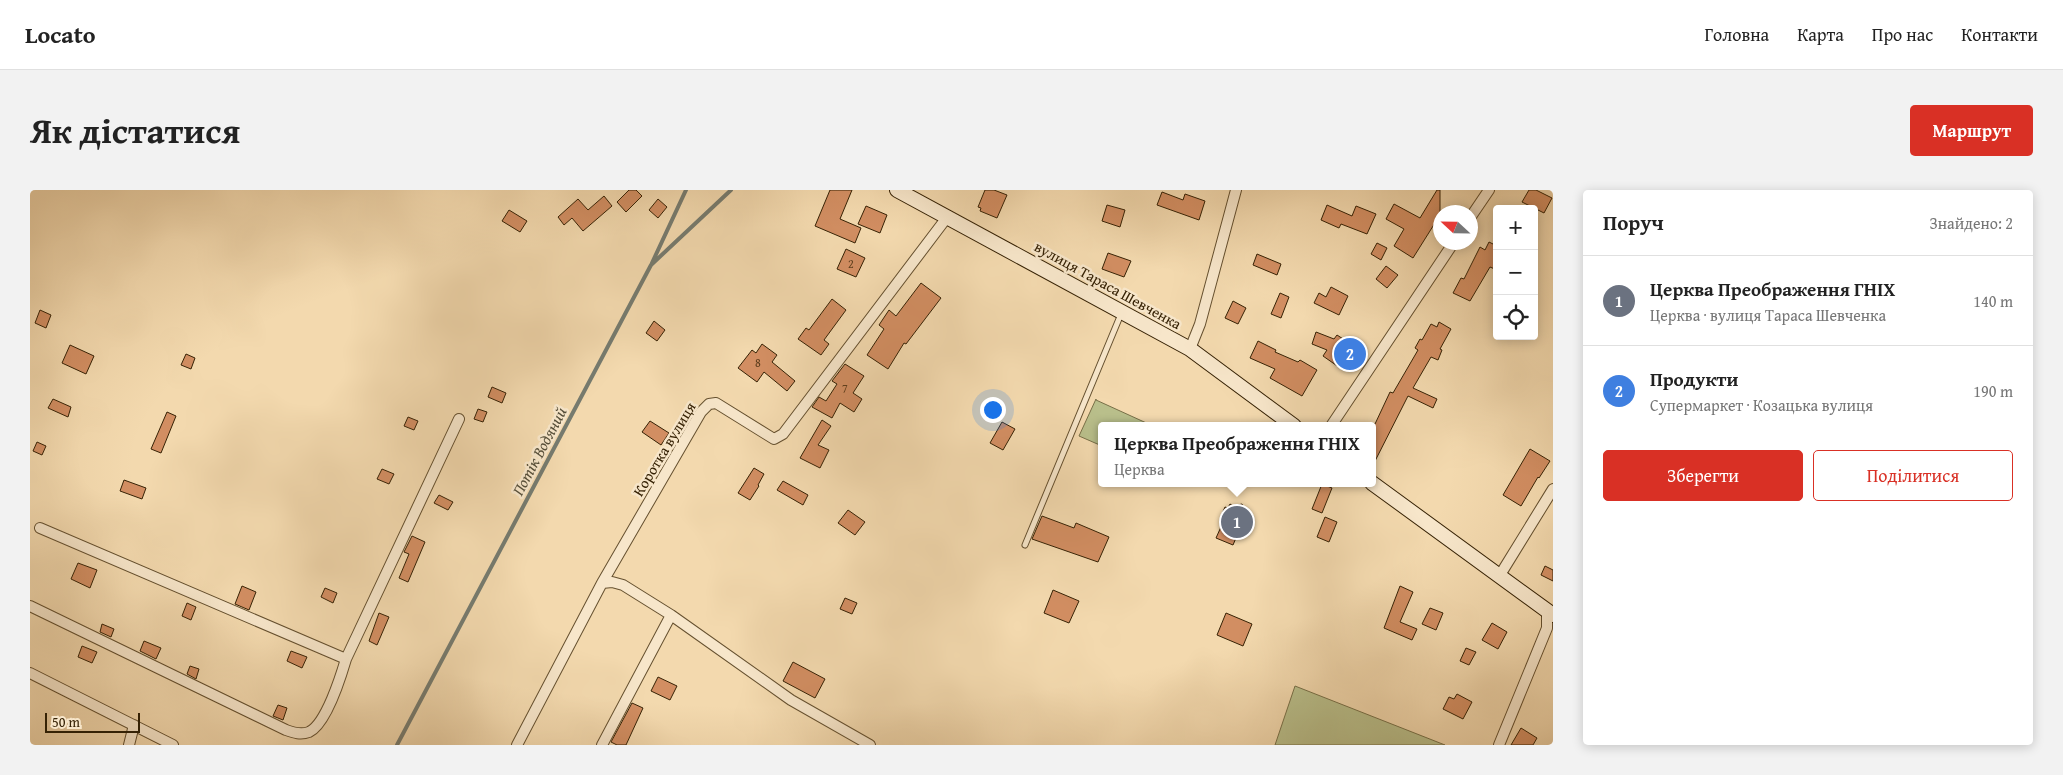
<!DOCTYPE html>
<html lang="uk">
<meta charset="utf-8">
<style>
:root{--surface:#fff;--page:#f2f2f2;--text:#222;--muted:#767676;--line:#e0e0e0;--accent:#d93025}
body{margin:0;font-family:"Gentium Book Plus",serif;background:var(--page);color:var(--text)}
.controls{position:absolute;right:15px;top:15px;display:grid;overflow:hidden;border-radius:5px;box-shadow:0 2px 12px #0003}
.controls button{width:45px;height:45px;display:grid;place-items:center;padding:0;border:0;border-bottom:1px solid var(--line);background:var(--surface);color:var(--text);font:25px sans-serif}
.compass{position:absolute;left:1403px;top:15px;width:45px;height:45px;border-radius:50%;background:var(--surface);box-shadow:0 2px 12px #0003;rotate:292deg}
.scale{position:absolute;left:15px;bottom:12px;width:95px;box-sizing:border-box;padding-left:5px;border:2px solid #362205;border-top:0;font-size:14px;line-height:18px;white-space:nowrap;color:#362205;-webkit-text-stroke:4px #f7e6ca;paint-order:stroke}
.you{position:absolute;left:962px;top:219px;width:18px;height:18px;margin:-12px;border:4px solid #fff;border-radius:50%;background:#1a73e8;box-shadow:0 0 0 8px #1a73e833}
.badge{display:grid;place-items:center;width:32px;height:32px;border-radius:50%;background:var(--accent);color:#fff;font-size:16px;font-weight:700}
.pin{position:absolute;translate:-50% -50%;border:2px solid #fff;box-shadow:0 1px 5px #0006}
.popup{position:absolute;left:1068px;top:232px;width:278px;height:65px;box-sizing:border-box;display:grid;place-content:center;border-radius:5px;background:var(--surface);filter:drop-shadow(0 1px 4px #0005);font-size:16px;white-space:nowrap;color:var(--muted)}
.popup b{font-size:19px;color:var(--text)}
.popup::after{content:'';position:absolute;left:50%;top:100%;margin-left:-10px;border:10px solid transparent;border-top-color:var(--surface)}
.list{margin:0;padding:0;list-style:none}
h2{display:flex;justify-content:space-between;align-items:center;height:65px;margin:0;padding:0 20px;font-size:21px}
h2 small{font-size:16px;font-weight:400;color:var(--muted)}
.list li{display:grid;grid-template-columns:32px 1fr auto;gap:15px;align-items:center;box-sizing:border-box;height:90px;padding:0 20px;border-top:1px solid var(--line)}
.list b{display:block;font-size:19px;white-space:nowrap}
.list p{margin:0;font-size:16px;white-space:nowrap;color:var(--muted)}
.list em{font-size:16px;font-style:normal;color:var(--muted)}
.actions{display:flex;gap:10px;padding:15px 20px}
.actions a{flex:1;padding:11px 0;border:1px solid var(--accent);border-radius:5px;text-align:center;font-size:18px;color:var(--accent)}
.actions .main{background:var(--accent);color:#fff}
.icon{flex:none;width:28px;height:28px;fill:none;stroke:currentColor;stroke-width:2;stroke-linecap:round;stroke-linejoin:round}
.map{position:relative;flex:none;width:1523px;height:555px;overflow:hidden;border-radius:5px}
header{display:flex;align-items:center;gap:30px;box-sizing:border-box;height:70px;padding:0 25px;background:var(--surface);border-bottom:1px solid var(--line)}
header strong{font-size:24px}
nav{display:flex;gap:28px;margin-inline-start:auto;font-size:18px}
.intro{display:flex;align-items:center;justify-content:space-between;box-sizing:border-box;height:120px;padding:0 30px}
h1{margin:0;font-size:35px}
.button{padding:12px 22px;border-radius:5px;background:var(--accent);color:#fff;font-size:18px;font-weight:700}
main{display:flex;gap:30px;padding:0 30px}
aside{flex:1;background:var(--surface);border-radius:5px;box-shadow:0 2px 12px #0003}
.map>svg:first-child{display:block}
.green{fill:#b9bf8b;stroke:#787048}
.lines{fill:none;stroke-linecap:round;stroke-linejoin:round}
.stream{stroke:#767b6f;stroke-width:4}
.building{fill:#d28e62;stroke:#362205}
.lane-casing{stroke:#65502f;stroke-width:7}
.street-casing{stroke:#65502f;stroke-width:12}
.secondary-casing{stroke:#362205;stroke-width:16}
.lane{stroke:#f7e6ca;stroke-width:5}
.street{stroke:#f7e6ca;stroke-width:10}
.secondary{stroke:#f7e6ca;stroke-width:14}
.labels{text-anchor:middle;dominant-baseline:central;stroke-width:5;stroke-linejoin:round;paint-order:stroke}
.number-label{font-size:12px;fill:#5d3d1c}
.street-label{font-size:15px;fill:#362205;stroke:#f7e6ca}
.water-label{font-size:16px;font-style:italic;fill:#564f3a;stroke:#f7e6ca}
</style>
<header>
<strong>Locato</strong>
<nav><a>Головна</a><a>Карта</a><a>Про нас</a><a>Контакти</a></nav>
</header>
<div class="intro"><h1>Як дістатися</h1><a class="button">Маршрут</a></div>
<main>
<div class="map">
<svg width="1523" height="555" viewBox="0 0 1523 555">
<rect width="100%" height="100%" fill="#f3d9ae"/>
<filter id="stains"><feTurbulence type="fractalNoise" baseFrequency=".004" numOctaves="4"/><feColorMatrix values="0 0 0 0 .2 0 0 0 0 .09 0 0 0 0 .02 0 0 0 .5 -.17"/></filter>
<radialGradient id="worn" r=".72"><stop offset=".6" stop-color="#630" stop-opacity="0"/><stop offset="1" stop-color="#630" stop-opacity=".3"/></radialGradient>
<path class="green" d="M 1066,209 L 1066,210 L 1123,236 L 1072,236 L 1072,256 L 1049,246 Z
M 1265,496 L 1415,555 L 1245,555 Z"/>
<g class="lines">
<path class="stream" d="M 622,73 L 656,0
M 367,555 L 621,75 L 701,0"/>
</g>
<path class="building" d="M 599,0 L 606,0 L 612,6 L 596,22 L 587,12 Z
M 800,0 L 822,0 L 810,29 L 831,38 L 825,53 L 785,36 Z
M 955,0 L 964,0 L 977,5 L 967,28 L 950,21 L 951,18 L 948,17 Z
M 1407,0 L 1410,0 L 1410,25 L 1383,68 L 1364,56 L 1374,39 L 1356,29 L 1364,14 L 1390,28 Z
M 1499,0 L 1506,0 L 1522,8 L 1514,23 L 1492,12 Z
M 1132,2 L 1153,10 L 1155,4 L 1175,11 L 1169,30 L 1127,15 Z
M 574,6 L 582,16 L 553,41 L 542,28 L 534,35 L 528,27 L 548,9 L 558,20 Z
M 628,9 L 637,17 L 628,28 L 619,20 Z
M 1077,15 L 1095,20 L 1090,37 L 1072,31 Z
M 1297,15 L 1322,26 L 1326,16 L 1346,24 L 1337,44 L 1311,34 L 1309,38 L 1291,30 Z
M 836,16 L 857,25 L 850,43 L 828,34 Z
M 479,20 L 497,31 L 490,42 L 472,31 Z
M 1459,52 L 1467,56 L 1467,80 L 1460,77 L 1440,111 L 1423,103 L 1431,88 L 1434,89 L 1450,57 L 1455,60 Z
M 1347,53 L 1357,58 L 1351,70 L 1341,64 Z
M 816,59 L 835,68 L 826,87 L 807,79 Z
M 1078,63 L 1101,71 L 1094,87 L 1072,79 Z
M 1227,64 L 1251,74 L 1247,85 L 1223,75 Z
M 1356,76 L 1368,85 L 1357,98 L 1346,89 Z
M 891,93 L 911,108 L 876,154 L 874,153 L 858,179 L 837,165 L 854,139 L 849,135 L 859,120 L 866,126 Z
M 1301,97 L 1318,106 L 1309,125 L 1284,113 L 1289,103 L 1296,107 Z
M 1250,103 L 1259,107 L 1251,128 L 1241,124 Z
M 802,109 L 816,120 L 794,150 L 799,154 L 791,165 L 768,149 L 776,138 L 779,140 Z
M 1203,111 L 1216,118 L 1208,134 L 1195,128 Z
M 10,120 L 21,125 L 16,138 L 5,133 Z
M 624,131 L 635,140 L 627,151 L 616,143 Z
M 1409,132 L 1421,139 L 1410,159 L 1412,160 L 1408,170 L 1401,167 L 1383,198 L 1407,209 L 1403,218 L 1378,206 L 1342,277 L 1342,233 L 1345,234 L 1360,202 L 1363,203 L 1388,160 L 1385,158 L 1390,149 L 1392,150 L 1401,134 L 1407,137 Z
M 1286,142 L 1304,149 L 1307,145 L 1327,158 L 1313,180 L 1293,166 L 1297,160 L 1282,154 Z
M 1228,151 L 1246,160 L 1245,162 L 1268,172 L 1270,170 L 1287,180 L 1272,206 L 1240,188 L 1245,179 L 1220,168 Z
M 732,154 L 747,165 L 742,172 L 765,191 L 757,201 L 734,182 L 727,192 L 708,178 L 722,160 L 726,163 Z
M 40,155 L 64,166 L 56,184 L 32,173 Z
M 156,164 L 165,168 L 161,179 L 151,175 Z
M 815,174 L 834,186 L 823,203 L 832,209 L 824,222 L 810,213 L 802,228 L 782,217 L 789,207 L 796,211 L 807,194 L 802,191 Z
M 462,197 L 476,203 L 472,213 L 458,207 Z
M 23,209 L 41,217 L 38,227 L 18,218 Z
M 448,219 L 457,222 L 453,232 L 444,229 Z
M 137,222 L 146,226 L 131,263 L 121,259 Z
M 378,227 L 388,231 L 384,240 L 374,236 Z
M 792,230 L 801,236 L 788,255 L 799,260 L 790,278 L 770,268 Z
M 620,231 L 639,243 L 631,255 L 612,242 Z
M 972,232 L 985,239 L 973,260 L 960,253 Z
M 7,252 L 16,256 L 12,265 L 3,261 Z
M 1500,259 L 1520,271 L 1509,288 L 1508,287 L 1491,316 L 1473,305 Z
M 724,278 L 734,284 L 728,295 L 729,296 L 720,310 L 708,303 Z
M 352,279 L 364,284 L 359,294 L 347,289 Z
M 94,290 L 116,298 L 112,309 L 90,301 Z
M 753,291 L 778,305 L 773,315 L 747,300 Z
M 1292,294 L 1302,298 L 1292,323 L 1282,319 Z
M 409,305 L 423,312 L 418,320 L 404,313 Z
M 1200,314 L 1203,316 L 1212,314 L 1217,322 L 1223,325 L 1217,338 L 1211,336 L 1203,355 L 1186,348 L 1195,328 L 1191,326 L 1195,317 L 1198,318 Z
M 818,320 L 835,332 L 825,345 L 808,333 Z
M 1012,326 L 1044,338 L 1046,333 L 1079,347 L 1068,372 L 1002,349 Z
M 1295,327 L 1307,332 L 1299,352 L 1287,347 Z
M 382,346 L 395,352 L 378,392 L 369,388 L 379,364 L 374,362 Z
M 48,373 L 67,380 L 60,398 L 41,389 Z
M 1515,376 L 1523,380 L 1523,391 L 1511,385 Z
M 212,396 L 226,402 L 219,420 L 205,414 Z
M 1370,396 L 1383,402 L 1370,432 L 1387,439 L 1382,450 L 1354,438 Z
M 295,398 L 307,403 L 303,413 L 291,407 Z
M 1023,400 L 1049,411 L 1039,433 L 1014,423 Z
M 815,408 L 827,413 L 822,424 L 810,419 Z
M 157,413 L 166,417 L 161,430 L 152,426 Z
M 1400,418 L 1413,423 L 1406,440 L 1392,434 Z
M 349,423 L 359,427 L 347,455 L 339,451 Z
M 1196,423 L 1222,434 L 1213,456 L 1187,445 Z
M 1462,433 L 1477,442 L 1468,459 L 1452,450 Z
M 72,434 L 84,439 L 81,447 L 70,442 Z
M 114,451 L 131,458 L 126,469 L 110,461 Z
M 52,456 L 67,462 L 62,473 L 48,467 Z
M 1436,458 L 1446,462 L 1439,475 L 1430,471 Z
M 261,461 L 277,467 L 272,478 L 257,471 Z
M 763,472 L 795,489 L 785,508 L 753,491 Z
M 160,476 L 169,479 L 166,489 L 157,484 Z
M 628,487 L 647,496 L 640,510 L 621,501 Z
M 1427,504 L 1442,512 L 1433,529 L 1413,519 L 1419,507 L 1424,509 Z
M 602,513 L 613,518 L 596,555 L 587,555 L 581,552 Z
M 248,515 L 257,518 L 253,530 L 243,526 Z
M 1491,538 L 1507,548 L 1503,555 L 1481,555 Z"/>
<g class="lines">
<defs>
<path id="lane" d="M 995,355 L 1091,124"/>
<path id="street" d="M 1440,28 L 1459,0
M 1160,159 L 1170,134 L 1206,0
M 1301,236 L 1424,52
M 10,338 L 316,469
M 1470,385 L 1523,299
M 572,393 L 582,392 L 593,395 L 641,425 L 761,510 L 840,555
M 0,416 L 256,540 C 264,543 271,545 279,542 C 296,534 311,486 316,469 L 429,229
M 0,483 L 143,555
M 99,555 L 104,535
M 487,555 L 572,393 L 671,222 L 679,214 L 686,213 L 744,249 L 753,244 L 918,26
M 572,555 L 641,425
M 1469,555 L 1517,438 L 1517,421"/>
<path id="secondary" d="M 867,0 L 1160,159 L 1264,236
M 1342,293 L 1523,425"/>
</defs>
<use href="#lane" class="lane-casing"/>
<use href="#street" class="street-casing"/>
<use href="#secondary" class="secondary-casing"/>
<use href="#lane" class="lane"/>
<use href="#street" class="street"/>
<use href="#secondary" class="secondary"/>
</g>
<g class="labels">
<g class="number-label">
<text x="821" y="73">2</text>
<text x="728" y="172">8</text>
<text x="815" y="198">7</text>
</g>
<g class="street-label">
<text transform="translate(1078 95) rotate(29)">вулиця Тараса Шевченка</text>
<text transform="translate(634 259) rotate(-59)">Коротка вулиця</text>
</g>
<g class="water-label">
<text transform="translate(509 261) rotate(-62)">Потік Водяний</text>
</g>
</g>
<rect width="100%" height="100%" filter="url(#stains)"/>
<rect width="100%" height="100%" fill="url(#worn)"/>
</svg>
<div class="controls">
<button>+</button>
<button>−</button>
<button><svg class="icon" aria-label="locate" viewBox="0 0 24 24"><circle cx="12" cy="12" r="6"/><path d="M12 2v4M12 18v4M2 12h4M18 12h4"/></svg></button>
</div>
<svg class="compass" viewBox="-18 -18 36 36"><path d="M0-13l5 13h-10z" fill="#e53935"/><path d="M0 13l5-13h-10z" fill="#767676"/></svg>
<div class="scale">50 m</div>
<div class="you"></div>
<div class="pin badge" style="left:1207px;top:332px;background:#6b7280">1</div>
<div class="popup"><b>Церква Преображення ГНІХ</b>Церква</div>
<div class="pin badge" style="left:1320px;top:164px;background:#3f7fe0">2</div>
</div>
<aside>
<h2>Поруч<small>Знайдено: 2</small></h2>
<ul class="list">
<li><span class="badge" style="background:#6b7280">1</span><div><b>Церква Преображення ГНІХ</b><p>Церква · вулиця Тараса Шевченка</p></div><em>140 m</em></li>
<li><span class="badge" style="background:#3f7fe0">2</span><div><b>Продукти</b><p>Супермаркет · Козацька вулиця</p></div><em>190 m</em></li>
</ul>
<div class="actions"><a class="main">Зберегти</a><a>Поділитися</a></div>
</aside>
</main>
